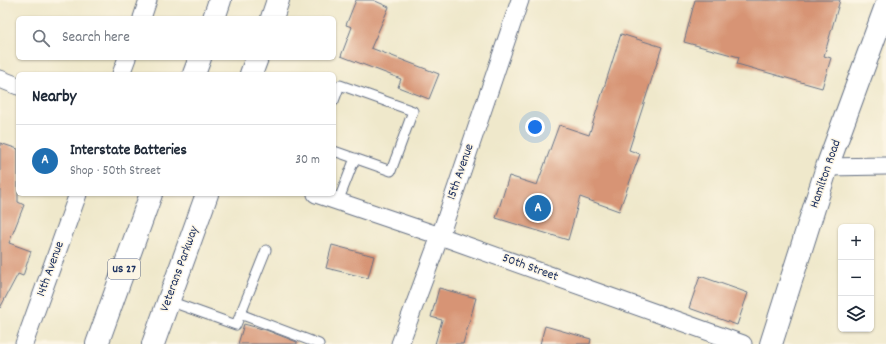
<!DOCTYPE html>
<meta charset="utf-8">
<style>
:root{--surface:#fff;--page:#f6f6f7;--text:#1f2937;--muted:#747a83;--line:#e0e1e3;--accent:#1f6fb2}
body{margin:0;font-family:Dekko,sans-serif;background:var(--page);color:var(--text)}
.controls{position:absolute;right:12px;bottom:12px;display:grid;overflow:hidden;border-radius:6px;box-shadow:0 1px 3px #0004}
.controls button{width:36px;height:36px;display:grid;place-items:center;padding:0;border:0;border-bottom:1px solid var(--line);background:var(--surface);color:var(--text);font:20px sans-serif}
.you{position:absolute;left:535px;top:127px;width:14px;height:14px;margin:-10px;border:3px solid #fff;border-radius:50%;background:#1a73e8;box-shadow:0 0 0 6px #1a73e833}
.badge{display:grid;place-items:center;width:26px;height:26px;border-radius:50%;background:var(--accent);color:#fff;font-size:13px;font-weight:700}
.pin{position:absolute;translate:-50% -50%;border:2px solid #fff;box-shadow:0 1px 4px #0006}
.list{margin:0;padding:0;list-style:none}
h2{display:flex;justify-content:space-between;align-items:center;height:52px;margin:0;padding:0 16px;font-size:17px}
h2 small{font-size:13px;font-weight:400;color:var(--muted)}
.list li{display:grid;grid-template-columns:26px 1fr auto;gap:12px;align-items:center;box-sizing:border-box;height:72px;padding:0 16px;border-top:1px solid var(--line)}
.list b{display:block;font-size:15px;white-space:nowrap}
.list p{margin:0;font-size:13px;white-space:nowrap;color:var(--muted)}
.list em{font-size:13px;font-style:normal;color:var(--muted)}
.icon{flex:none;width:22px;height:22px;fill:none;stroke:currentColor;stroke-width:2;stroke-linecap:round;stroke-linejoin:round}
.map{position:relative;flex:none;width:886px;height:344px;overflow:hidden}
.search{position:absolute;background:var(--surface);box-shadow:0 1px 3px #0004;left:16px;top:16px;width:320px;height:44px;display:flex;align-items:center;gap:10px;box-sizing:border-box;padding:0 14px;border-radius:6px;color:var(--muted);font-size:15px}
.panel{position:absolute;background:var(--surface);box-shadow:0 1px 3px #0004;left:16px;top:72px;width:320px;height:124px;border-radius:6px}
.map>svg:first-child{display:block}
.building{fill:#d79475}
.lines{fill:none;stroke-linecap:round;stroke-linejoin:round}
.service-casing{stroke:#657084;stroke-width:11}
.minor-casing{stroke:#657084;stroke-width:19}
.tertiary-casing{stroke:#657084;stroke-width:24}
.primary-casing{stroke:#657084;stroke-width:24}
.service{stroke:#fff;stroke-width:9}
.minor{stroke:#fff;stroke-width:17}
.tertiary{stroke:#fff;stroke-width:22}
.primary{stroke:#fff;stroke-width:22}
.labels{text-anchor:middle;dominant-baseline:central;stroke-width:3;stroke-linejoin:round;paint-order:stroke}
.shield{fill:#fcf5e5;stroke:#5e6a86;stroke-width:1}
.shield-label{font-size:12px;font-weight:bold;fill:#1b2f5e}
.street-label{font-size:13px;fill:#1b2f5e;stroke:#fcf5e5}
</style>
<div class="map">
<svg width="886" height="344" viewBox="0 0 886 344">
<rect width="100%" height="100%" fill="#fcf5e5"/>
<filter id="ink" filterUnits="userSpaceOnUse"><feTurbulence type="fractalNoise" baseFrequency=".025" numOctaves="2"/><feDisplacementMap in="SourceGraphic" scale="8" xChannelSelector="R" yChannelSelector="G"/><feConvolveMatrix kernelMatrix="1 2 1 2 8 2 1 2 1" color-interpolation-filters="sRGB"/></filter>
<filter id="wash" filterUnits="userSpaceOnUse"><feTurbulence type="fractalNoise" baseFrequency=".012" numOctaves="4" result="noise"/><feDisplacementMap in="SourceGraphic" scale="16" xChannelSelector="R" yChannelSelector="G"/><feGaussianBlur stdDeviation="0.9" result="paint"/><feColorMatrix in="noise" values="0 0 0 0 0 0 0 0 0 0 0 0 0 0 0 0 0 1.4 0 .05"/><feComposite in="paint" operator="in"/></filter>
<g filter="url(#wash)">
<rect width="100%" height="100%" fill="#efe8cb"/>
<g id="blocks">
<path class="building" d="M 356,0 L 373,0 L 389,7 L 371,48 L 439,74 L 429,99 L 398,87 L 401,79 L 341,56 L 352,27 L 346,25 Z
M 695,0 L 840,0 L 824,56 L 831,58 L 822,88 L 737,64 L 739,57 L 684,42 Z
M 621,34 L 662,47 L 629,150 L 640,154 L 619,211 L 580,197 L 568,240 L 496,218 L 509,176 L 537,185 L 559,125 L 589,135 Z
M 0,143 L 18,149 L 18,202 L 24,205 L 9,243 L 31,251 L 23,276 L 18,274 L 0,308 Z
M 332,245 L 374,256 L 368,278 L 326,268 Z
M 700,276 L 748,293 L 737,325 L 689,308 Z
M 439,288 L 476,298 L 463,344 L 435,344 L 442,320 L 431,317 Z
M 244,324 L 266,330 L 297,342 L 297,344 L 238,344 Z
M 545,326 L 591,339 L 590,344 L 540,344 Z"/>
</g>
</g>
<g filter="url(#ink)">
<use href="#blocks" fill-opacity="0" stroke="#657084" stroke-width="1"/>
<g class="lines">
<defs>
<path id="service" d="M 334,101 L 340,85 L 413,111 L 391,171 L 334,151
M 338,202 L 355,158
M 169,301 L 236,325 L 266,250
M 240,314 L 319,344"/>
<path id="minor" d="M 142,18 L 148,0
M 121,74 L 127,58
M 0,79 L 18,86
M 827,167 L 886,166
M 316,194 L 440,236 L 743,344
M 24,344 L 78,194
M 400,344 L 440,236 L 520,0"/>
<path id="tertiary" d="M 771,344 L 827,167 L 886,6"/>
<path id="primary" d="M 214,18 L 220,0
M 272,18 L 278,0
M 194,74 L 200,58
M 251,74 L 257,58
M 97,344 L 151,194
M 153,344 L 207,194"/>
</defs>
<use href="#service" class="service-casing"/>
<use href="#minor" class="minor-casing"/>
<use href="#tertiary" class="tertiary-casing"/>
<use href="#primary" class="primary-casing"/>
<use href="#service" class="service"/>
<use href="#minor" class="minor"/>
<use href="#tertiary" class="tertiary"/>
<use href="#primary" class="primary"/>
</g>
</g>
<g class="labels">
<rect class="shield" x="108" y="259" width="32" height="20" rx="3"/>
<g class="shield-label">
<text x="124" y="269">US 27</text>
</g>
<g class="street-label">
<text transform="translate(461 172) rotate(-71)">15th Avenue</text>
<text transform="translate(826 174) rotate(-71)">Hamilton Road</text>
<text transform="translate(530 268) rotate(20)">50th Street</text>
<text transform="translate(51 269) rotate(-70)">14th Avenue</text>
<text transform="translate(180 269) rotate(-70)">Veterans Parkway</text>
</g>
</g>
</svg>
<div class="controls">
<button>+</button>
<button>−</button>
<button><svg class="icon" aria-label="layers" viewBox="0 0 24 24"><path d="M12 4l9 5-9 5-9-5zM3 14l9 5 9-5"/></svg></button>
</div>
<div class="you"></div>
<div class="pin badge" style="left:538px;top:208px">A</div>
<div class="search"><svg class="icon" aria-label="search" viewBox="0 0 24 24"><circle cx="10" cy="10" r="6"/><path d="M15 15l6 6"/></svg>Search here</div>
<section class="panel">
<h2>Nearby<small></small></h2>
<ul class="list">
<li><span class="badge">A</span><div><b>Interstate Batteries</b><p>Shop · 50th Street</p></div><em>30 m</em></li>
</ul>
</section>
</div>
